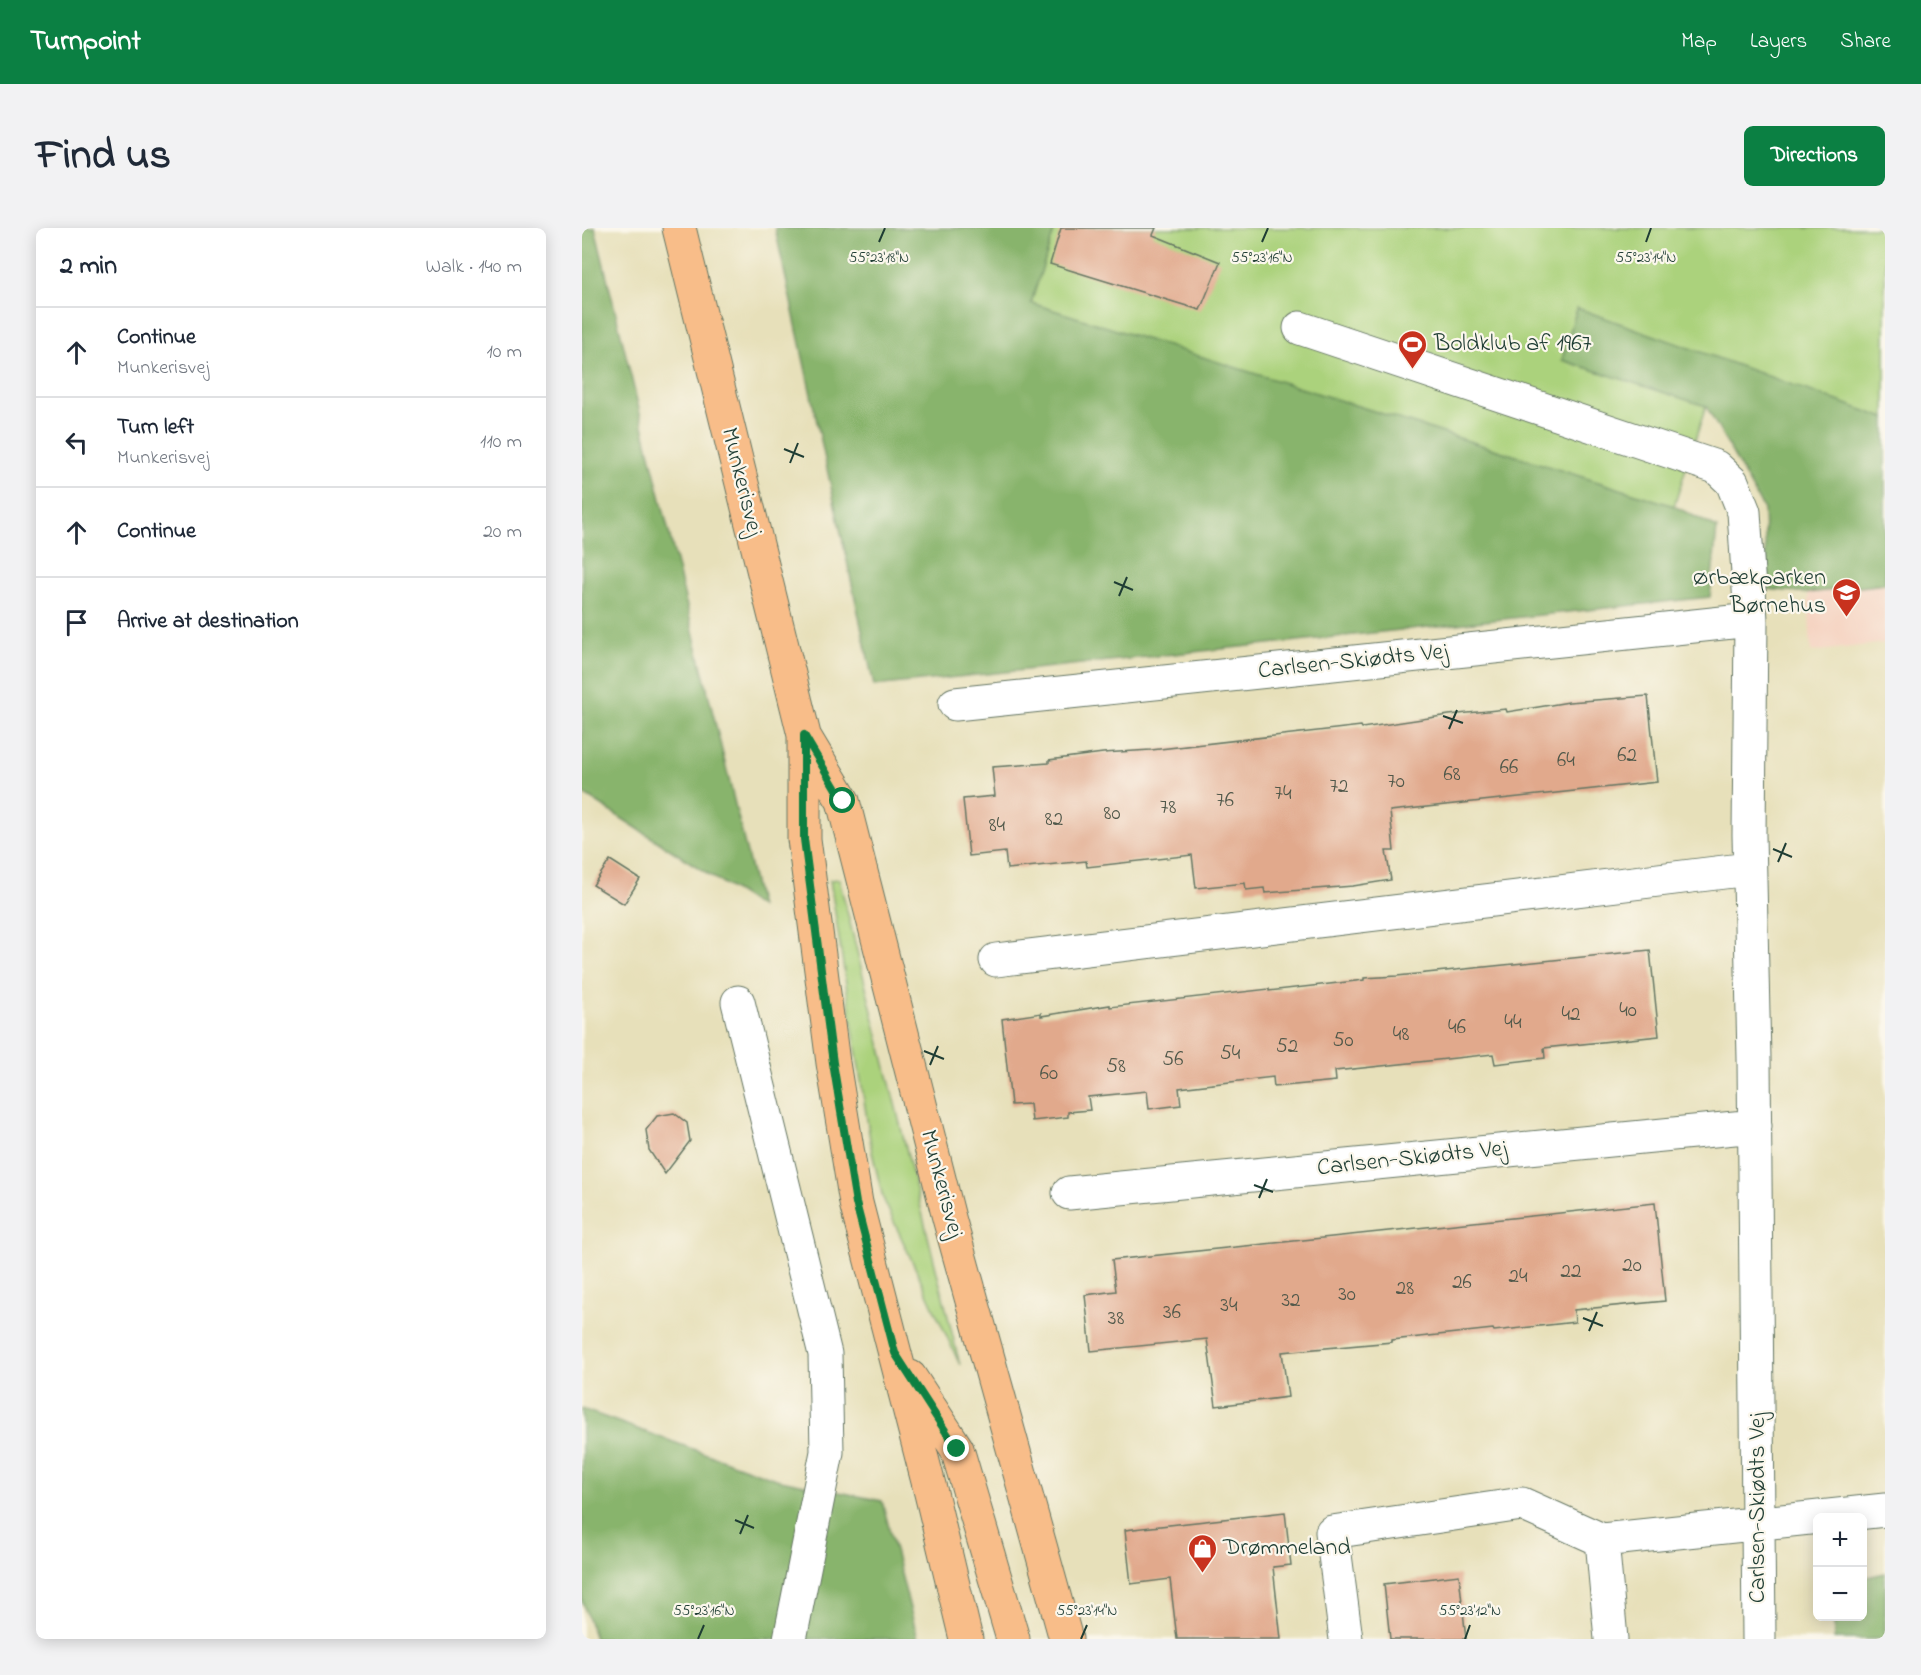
<!DOCTYPE html>
<meta charset="utf-8">
<style>
:root{--surface:#fff;--page:#f2f2f3;--text:#1f2937;--muted:#747a83;--line:#e0e1e3;--accent:#0b8043}
body{margin:0;font-family:"Indie Flower",sans-serif;background:var(--page);color:var(--text)}
.controls{position:absolute;right:18px;bottom:18px;display:grid;overflow:hidden;border-radius:9px;box-shadow:0 3px 15px #0003}
.controls button{width:54px;height:54px;display:grid;place-items:center;padding:0;border:0;border-bottom:2px solid var(--line);background:var(--surface);color:var(--text);font:30px sans-serif}
.stop{position:absolute;width:18px;height:18px;margin:-14px;border:4px solid #0b8043;border-radius:50%;background:#fff}
.stop.end{background:#0b8043;border-color:#fff;box-shadow:0 2px 6px #0008}
.list{margin:0;padding:0;list-style:none}
h2{display:flex;justify-content:space-between;align-items:center;height:78px;margin:0;padding:0 24px;font-size:26px}
h2 small{font-size:20px;font-weight:400;color:var(--muted)}
.list li{display:grid;grid-template-columns:39px 1fr auto;gap:18px;align-items:center;box-sizing:border-box;height:90px;padding:0 24px;border-top:2px solid var(--line)}
.list b{display:block;font-size:22px;white-space:nowrap}
.list p{margin:0;font-size:20px;white-space:nowrap;color:var(--muted)}
.list em{font-size:20px;font-style:normal;color:var(--muted)}
.icon{flex:none;width:33px;height:33px;fill:none;stroke:currentColor;stroke-width:2;stroke-linecap:round;stroke-linejoin:round}
.map{position:relative;flex:none;width:1303px;height:1411px;overflow:hidden;border-radius:9px}
header{display:flex;align-items:center;gap:36px;box-sizing:border-box;height:84px;padding:0 30px;background:var(--accent);color:#fff}
header strong{font-size:28px}
nav{display:flex;gap:33px;margin-inline-start:auto;font-size:21px}
.intro{display:flex;align-items:center;justify-content:space-between;box-sizing:border-box;height:144px;padding:0 36px}
h1{margin:0;font-size:42px}
.button{padding:15px 27px;border-radius:9px;background:var(--accent);color:#fff;font-size:21px;font-weight:700}
main{display:flex;gap:36px;padding:0 36px}
aside{flex:1;background:var(--surface);border-radius:9px;box-shadow:0 3px 15px #0003}
.map>svg:first-child{display:block}
.built{fill:#f5d3c1}
.green{fill:#abd27c;stroke:#658858;stroke-width:1.5}
.forest{fill:#88b46c;stroke:#547850;stroke-width:1.5}
.building{fill:#e1a98c}
.lines{fill:none;stroke-linecap:round;stroke-linejoin:round}
.minor-casing{stroke:#657663;stroke-width:35}
.major-casing{stroke:#657663;stroke-width:35}
.minor{stroke:#fff;stroke-width:33}
.major{stroke:#f8bd89;stroke-width:33}
.route{stroke:#0b8043;stroke-width:8}
.ticks{fill:none;stroke:#1f3d34;stroke-width:2}
.labels{text-anchor:middle;dominant-baseline:central;stroke-width:4.5;stroke-linejoin:round;paint-order:stroke}
.number-label{font-size:21px;fill:#50584a}
.poi-label{font-size:24px;fill:#1f3d34;stroke:#fbf7ec;text-anchor:start}
.street-label{font-size:24px;fill:#1f3d34;stroke:#fbf7ec}
.ticks-label{font-size:15px;text-anchor:middle;fill:#1f3d34;stroke:#fbf7ec;stroke-width:4.5;stroke-linejoin:round;paint-order:stroke}
</style>
<header>
<strong>Turnpoint</strong>
<nav><a>Map</a><a>Layers</a><a>Share</a></nav>
</header>
<div class="intro"><h1>Find us</h1><a class="button">Directions</a></div>
<main>
<aside>
<h2>2 min<small>Walk · 140 m</small></h2>
<ul class="list">
<li><svg class="icon" aria-label="ahead" viewBox="0 0 24 24"><path d="M12 20V5M6 11l6-6 6 6"/></svg><div><b>Continue</b><p>Munkerisvej</p></div><em>10 m</em></li>
<li><svg class="icon" aria-label="left" viewBox="0 0 24 24"><path d="M17 20v-9H6M10 6l-5 5 5 5"/></svg><div><b>Turn left</b><p>Munkerisvej</p></div><em>110 m</em></li>
<li><svg class="icon" aria-label="ahead" viewBox="0 0 24 24"><path d="M12 20V5M6 11l6-6 6 6"/></svg><div><b>Continue</b></div><em>20 m</em></li>
<li><svg class="icon" aria-label="arrive" viewBox="0 0 24 24"><path d="M6 21V4h12l-3 4 3 4H6"/></svg><div><b>Arrive at destination</b></div></li>
</ul>
</aside>
<div class="map">
<svg width="1303" height="1411" viewBox="0 0 1303 1411">
<rect width="100%" height="100%" fill="#fbf7ec"/>
<filter id="ink" filterUnits="userSpaceOnUse"><feTurbulence type="fractalNoise" baseFrequency=".0167" numOctaves="2"/><feDisplacementMap in="SourceGraphic" scale="12" xChannelSelector="R" yChannelSelector="G"/><feConvolveMatrix kernelMatrix="1 2 1 2 8 2 1 2 1" color-interpolation-filters="sRGB"/></filter>
<filter id="wash" filterUnits="userSpaceOnUse"><feTurbulence type="fractalNoise" baseFrequency=".008" numOctaves="4" result="noise"/><feDisplacementMap in="SourceGraphic" scale="24" xChannelSelector="R" yChannelSelector="G"/><feGaussianBlur stdDeviation="1.35" result="paint"/><feColorMatrix in="noise" values="0 0 0 0 0 0 0 0 0 0 0 0 0 0 0 0 0 1.4 0 .05"/><feComposite in="paint" operator="in"/></filter>
<g filter="url(#wash)">
<rect width="100%" height="100%" fill="#e7e0ba"/>
<path class="built" d="M 1303,356 L 1303,415 L 1229,424 L 1226,365 Z"/>
<path class="green" d="M 473,0 L 1303,0 L 1303,190 L 995,80 L 980,132 L 1124,178 L 1092,278 L 449,75 Z
M 257,651 L 378,1137 L 301,970 L 290,924 L 248,652 Z"/>
<path class="forest" d="M 0,0 L 13,0 L 178,679 L 0,565 Z
M 193,0 L 473,0 L 449,75 L 1092,278 L 1135,300 L 1128,369 L 292,458 Z
M 995,80 L 1303,190 L 1303,356 L 1226,365 L 1185,361 L 1182,282 L 1124,178 L 980,132 Z
M 0,1181 L 194,1251 L 300,1273 L 336,1411 L 13,1411 L 0,1373 Z
M 1303,1345 L 1303,1411 L 1252,1411 L 1252,1389 L 1280,1388 L 1281,1350 Z"/>
<g id="blocks">
<path class="building" d="M 479,0 L 574,0 L 571,7 L 638,34 L 618,82 L 468,36 Z
M 1066,468 L 1075,554 L 808,583 L 812,623 L 804,623 L 809,652 L 771,658 L 683,665 L 682,660 L 664,662 L 663,655 L 614,660 L 610,627 L 505,639 L 504,633 L 425,641 L 423,624 L 387,628 L 381,571 L 413,568 L 410,539 L 467,535 L 467,532 L 521,525 L 569,522 L 779,498 L 780,500 L 867,487 L 924,481 L 925,484 L 987,474 Z
M 28,632 L 58,651 L 42,676 L 11,657 Z
M 1068,722 L 1077,808 L 962,820 L 963,830 L 913,836 L 911,826 L 753,843 L 754,853 L 692,859 L 691,849 L 597,860 L 599,877 L 567,881 L 565,863 L 506,869 L 508,882 L 486,884 L 486,889 L 450,893 L 448,876 L 429,877 L 420,791 L 459,785 L 459,788 L 528,777 L 528,779 L 687,761 L 687,763 L 782,752 L 782,750 L 815,748 Z
M 92,885 L 105,895 L 108,913 L 83,946 L 67,922 L 64,902 L 75,888 Z
M 1073,975 L 1083,1073 L 992,1082 L 993,1094 L 912,1103 L 911,1101 L 810,1112 L 810,1114 L 700,1124 L 706,1169 L 634,1178 L 625,1111 L 509,1123 L 503,1067 L 534,1063 L 530,1032 Z
M 703,1284 L 709,1337 L 691,1339 L 699,1411 L 595,1411 L 588,1351 L 549,1356 L 543,1302 Z
M 877,1347 L 884,1411 L 808,1411 L 802,1356 Z"/>
</g>
</g>
<g filter="url(#ink)">
<use href="#blocks" fill-opacity="0" stroke="#657663" stroke-width="1.5"/>
<g class="lines">
<defs>
<path id="minor" d="M 718,100 L 1134,239 L 1150,254 L 1162,284 L 1169,392 L 1167,607 L 1172,831 L 1177,1411
M 373,476 L 1169,392
M 414,732 L 1167,641
M 156,774 L 243,1126 L 245,1224 L 208,1411
M 487,965 L 1173,898
M 1020,1312 L 1029,1411
M 764,1411 L 750,1304 L 940,1276 L 1020,1312 L 1303,1282"/>
<path id="major" d="M 97,0 L 222,507 L 222,611 L 251,835 L 274,975 L 349,1265 L 384,1411
M 222,508 L 261,573 L 367,990 L 484,1411
M 328,1149 L 375,1221 L 431,1411"/>
</defs>
<use href="#minor" class="minor-casing"/>
<use href="#major" class="major-casing"/>
<use href="#minor" class="minor"/>
<use href="#major" class="major"/>
</g>
</g>
<g class="lines" filter="url(#ink)">
<path class="route" d="M 261,573 L 222,507 L 222,611 L 251,835 L 274,975 L 313,1125 L 375,1221"/>
</g>
<path class="ticks" d="M 297,14 L 303,0M 680,14 L 686,0M 1064,14 L 1069,0M 202,221 L 222,229M 208,235 L 216,215M 532,354 L 551,362M 537,368 L 545,349M 861,488 L 881,495M 867,501 L 875,482M 1191,621 L 1210,629M 1196,634 L 1204,615M 342,823 L 362,831M 348,837 L 356,818M 672,957 L 691,964M 677,970 L 685,951M 1001,1090 L 1021,1098M 1007,1103 L 1015,1084M 153,1292 L 172,1300M 158,1306 L 166,1287M 116,1411 L 122,1397M 499,1411 L 505,1397M 883,1411 L 888,1397"/>
<defs>
<symbol id="stadium-pin" viewBox="-11 -11 22 30"><path d="M0 17L-7.5 6A9.5 9.5 0 1 1 7.5 6Z" fill="#c8321e" stroke="#fbf7ec"/><path d="M0-5a6.5 5 0 1 0 0 10a6.5 5 0 1 0 0-10ZM-3.5-1.8h7v3.6h-7Z" fill="#fff"/></symbol>
<symbol id="school-pin" viewBox="-11 -11 22 30"><path d="M0 17L-7.5 6A9.5 9.5 0 1 1 7.5 6Z" fill="#c8321e" stroke="#fbf7ec"/><path d="M0-5L7-2L0 1L-7-2ZM-4 1L0 2.5L4 1V4Q0 6-4 4Z" fill="#fff"/></symbol>
<symbol id="shop-pin" viewBox="-11 -11 22 30"><path d="M0 17L-7.5 6A9.5 9.5 0 1 1 7.5 6Z" fill="#c8321e" stroke="#fbf7ec"/><path d="M-5-2.5h2.3a2.7 3.5 0 0 1 5.4 0H5L5.5 6h-11ZM-1.5-2.5h3a1.5 2.3 0 0 0-3 0Z" fill="#fff"/></symbol>
</defs>
<g fill-rule="evenodd">
<use href="#stadium-pin" x="814" y="100" width="33" height="45"/>
<use href="#school-pin" x="1248" y="348" width="33" height="45"/>
<use href="#shop-pin" x="604" y="1304" width="33" height="45"/>
</g>
<g class="labels">
<g class="number-label">
<text x="1045" y="528">62</text>
<text x="984" y="533">64</text>
<text x="927" y="540">66</text>
<text x="870" y="547">68</text>
<text x="814" y="554">70</text>
<text x="757" y="559">72</text>
<text x="701" y="566">74</text>
<text x="643" y="573">76</text>
<text x="586" y="580">78</text>
<text x="530" y="586">80</text>
<text x="472" y="592">82</text>
<text x="415" y="598">84</text>
<text x="1046" y="783">40</text>
<text x="989" y="787">42</text>
<text x="931" y="795">44</text>
<text x="875" y="800">46</text>
<text x="819" y="807">48</text>
<text x="761" y="813">50</text>
<text x="705" y="819">52</text>
<text x="648" y="826">54</text>
<text x="591" y="832">56</text>
<text x="534" y="839">58</text>
<text x="467" y="846">60</text>
<text x="1050" y="1038">20</text>
<text x="989" y="1044">22</text>
<text x="936" y="1049">24</text>
<text x="880" y="1055">26</text>
<text x="823" y="1061">28</text>
<text x="765" y="1067">30</text>
<text x="709" y="1073">32</text>
<text x="647" y="1078">34</text>
<text x="590" y="1085">36</text>
<text x="534" y="1091">38</text>
</g>
<g class="poi-label">
<text x="852" y="116">Boldklub af 1967</text>
<text x="1244" y="350" text-anchor="end">Ørbækparken<tspan x="1244" dy="28">Børnehus</tspan></text>
<text x="641" y="1320">Drømmeland</text>
</g>
<g class="street-label">
<text transform="translate(159 254) rotate(76)">Munkerisvej</text>
<text transform="translate(771 434) rotate(-6)">Carlsen-Skiødts Vej</text>
<text transform="translate(830 931) rotate(-6)">Carlsen-Skiødts Vej</text>
<text transform="translate(359 956) rotate(75)">Munkerisvej</text>
<text transform="translate(1176 1280) rotate(-90)">Carlsen-Skiødts Vej</text>
</g>
</g>
<g class="ticks-label">
<text x="297" y="34">55°23'18"N</text>
<text x="680" y="34">55°23'16"N</text>
<text x="1064" y="34">55°23'14"N</text>
<text x="122" y="1387">55°23'16"N</text>
<text x="505" y="1387">55°23'14"N</text>
<text x="888" y="1387">55°23'12"N</text>
</g>
</svg>
<div class="controls">
<button>+</button>
<button>−</button>
</div>
<div class="stop" style="left:261px;top:573px"></div>
<div class="stop end" style="left:375px;top:1221px"></div>
</div>
</main>
